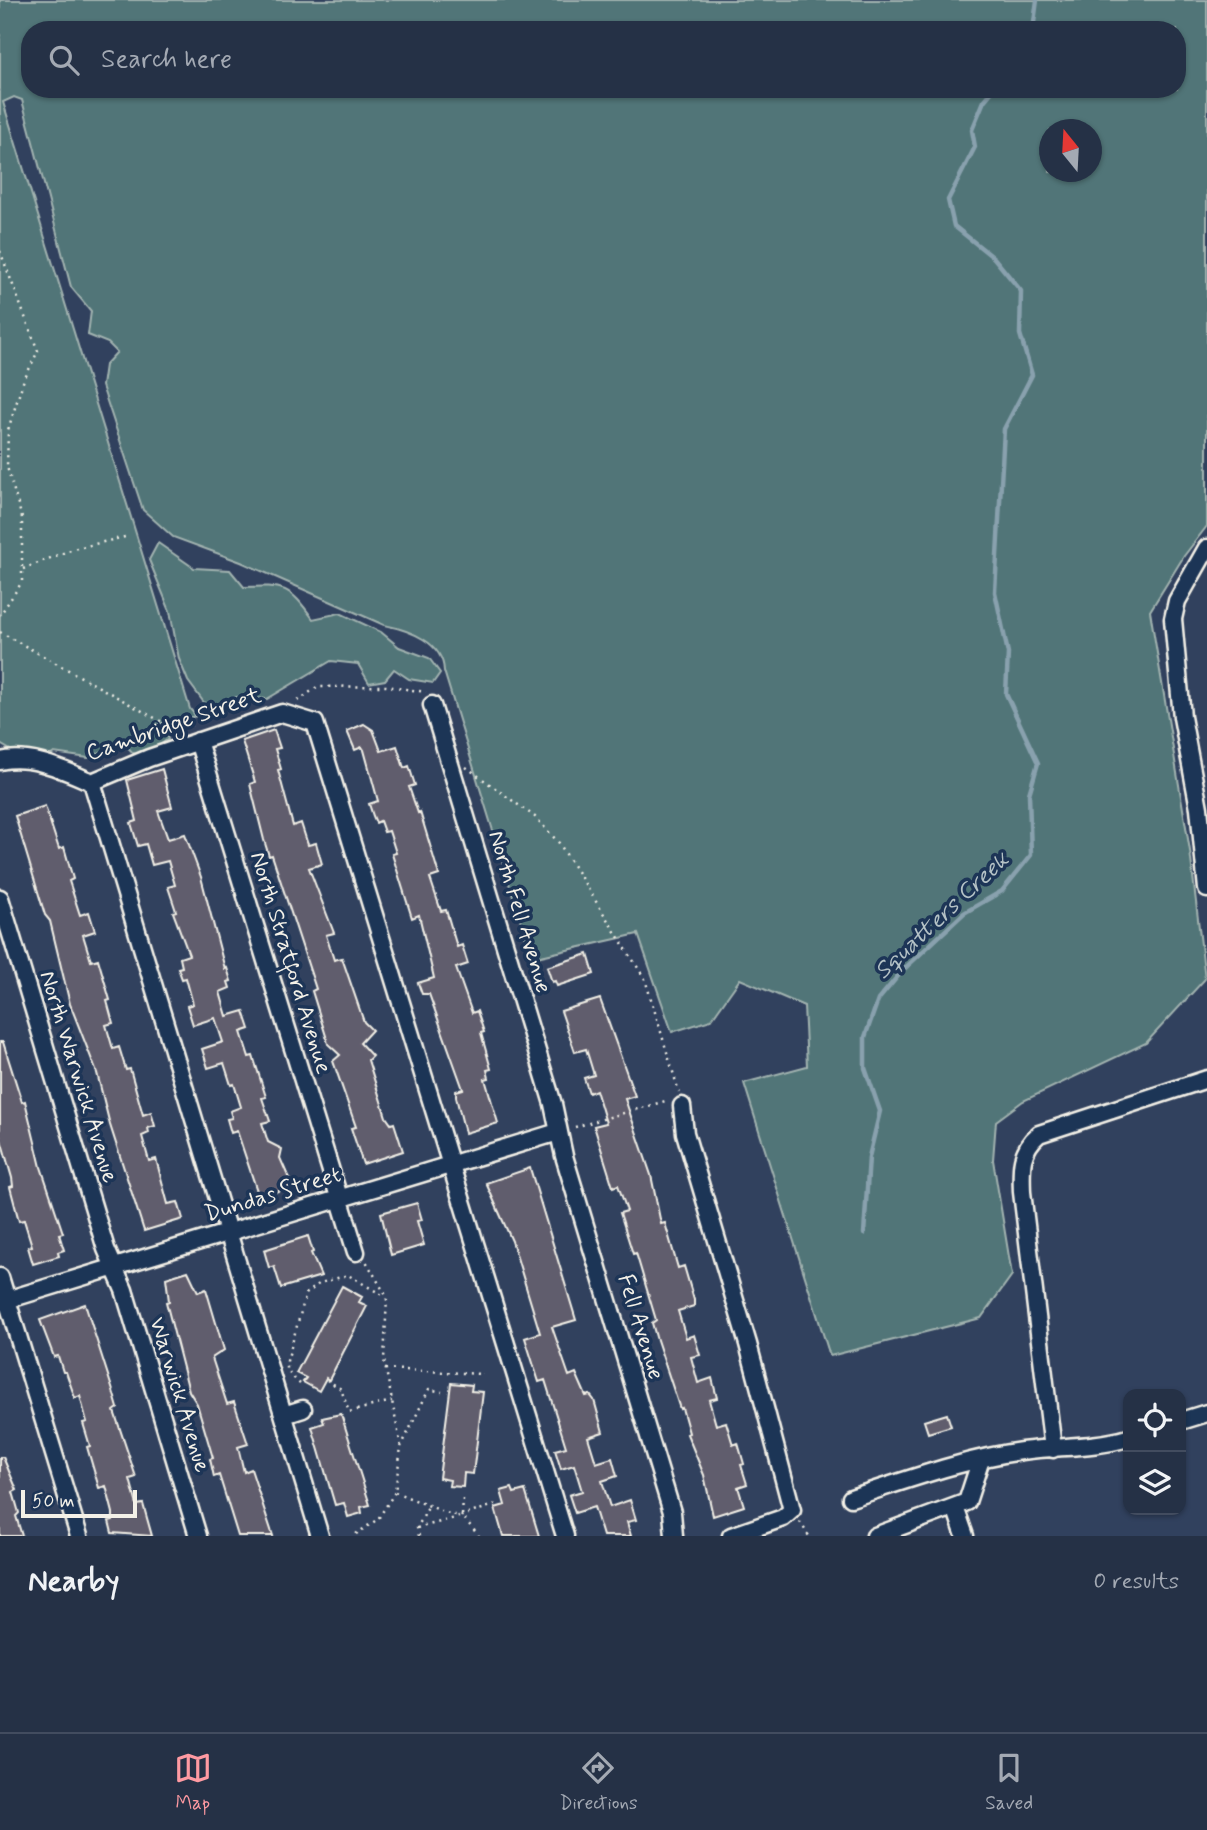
<!DOCTYPE html>
<style>
:root{--surface:#253146;--page:#313d51;--text:#f1f3f6;--muted:#a3a9b3;--line:#424c5f;--accent:#ff9aa2}
body{margin:0;font-family:Mynerve,sans-serif;background:var(--page);color:var(--text)}
.controls{position:absolute;right:21px;bottom:21px;display:grid;overflow:hidden;border-radius:14px;box-shadow:0 2px 5px #0004}
.controls button{width:63px;height:63px;display:grid;place-items:center;padding:0;border:0;border-bottom:2px solid var(--line);background:var(--surface);color:var(--text);font:35px sans-serif}
.compass{position:absolute;left:1039px;top:119px;width:63px;height:63px;border-radius:50%;background:var(--surface);box-shadow:0 2px 5px #0004;rotate:342deg}
.scale{position:absolute;left:21px;bottom:18px;width:116px;box-sizing:border-box;padding-left:7px;border:4px solid #f4f1e8;border-top:0;font-size:19px;line-height:24px;white-space:nowrap;color:#f4f1e8;-webkit-text-stroke:5px #1d3557;paint-order:stroke}
.list{margin:0;padding:0;list-style:none}
h2{display:flex;justify-content:space-between;align-items:center;height:91px;margin:0;padding:0 28px;font-size:30px}
h2 small{font-size:23px;font-weight:400;color:var(--muted)}
.icon{flex:none;width:38px;height:38px;fill:none;stroke:currentColor;stroke-width:2;stroke-linecap:round;stroke-linejoin:round}
.map{position:relative;flex:none;width:1207px;height:1536px;overflow:hidden}
.search{position:absolute;background:var(--surface);box-shadow:0 2px 5px #0004;left:21px;right:21px;top:21px;height:77px;display:flex;align-items:center;gap:18px;box-sizing:border-box;padding:0 24px;border-radius:28px;color:var(--muted);font-size:26px}
.sheet{height:196px;background:var(--surface)}
nav{display:flex;justify-content:space-around;align-items:center;box-sizing:border-box;height:98px;border-top:2px solid var(--line);background:var(--surface);font-size:19px;color:var(--muted)}
nav a{display:grid;justify-items:center;gap:4px}
nav .on{color:var(--accent)}
.map>svg:first-child{display:block}
.green{fill:#517578;stroke:#a2b3b0;stroke-width:2;fill-rule:evenodd}
.lines{fill:none;stroke-linecap:round;stroke-linejoin:round}
.stream{stroke:#89a1ae;stroke-width:4.5}
.building{fill:#615d6d;stroke:#f4f1e8;stroke-width:2}
.minor-casing{stroke:#f4f1e8;stroke-width:21}
.path{stroke:#f4f1e8;stroke-width:2.5;stroke-dasharray:2 5;stroke-linecap:butt}
.minor{stroke:#1d3557;stroke-width:16}
.labels{text-anchor:middle;dominant-baseline:central;stroke-width:7;stroke-linejoin:round;paint-order:stroke}
.street-label{font-size:23px;fill:#f4f1e8;stroke:#1d3557}
.water-label{font-size:24px;font-style:italic;fill:#b5c2c6;stroke:#1d3557}
</style>
<div class="map">
<svg width="1207" height="1536" viewBox="0 0 1207 1536">
<rect width="100%" height="100%" fill="#31415e"/>
<filter id="ink" filterUnits="userSpaceOnUse"><feTurbulence type="fractalNoise" baseFrequency=".0143" numOctaves="2"/><feDisplacementMap in="SourceGraphic" scale="14" xChannelSelector="R" yChannelSelector="G"/><feConvolveMatrix kernelMatrix="1 2 1 2 8 2 1 2 1" color-interpolation-filters="sRGB"/></filter>
<g filter="url(#ink)">
<path class="green" d="M 0,0 L 1207,0 L 1207,526 L 1184,556 L 1150,611 L 1190,851 L 1205,979 L 1146,1043 L 1023,1101 L 996,1121 L 993,1160 L 1012,1275 L 981,1318 L 830,1356 L 744,1083 L 807,1066 L 804,1006 L 740,979 L 711,1020 L 672,1032 L 638,934 L 532,958 L 444,671 C 443,642 409,630 384,625 L 241,562 L 173,537 L 143,510 L 102,386 L 105,365 L 117,352 L 108,343 L 88,335 L 91,311 L 71,287 L 22,100 L 14,97 L 3,102 L 190,709 L 196,716 C 182,721 171,718 157,725 L 166,731 L 168,739 L 144,757 L 133,753 L 123,742 L 88,758 L 54,753 L 50,756 L 21,756 L 0,744 ZM 30,30 L 1177,30 L 1177,89 L 30,89 ZM 1050,130 L 1092,130 L 1092,172 L 1050,172 Z
M 158,543 L 194,568 L 230,570 L 244,587 C 285,585 289,586 313,619 L 340,613 L 381,632 L 399,647 L 429,658 L 440,673 L 433,683 L 409,679 L 394,669 L 385,680 L 369,683 L 358,664 L 331,661 L 267,699 L 236,697 L 211,712 L 188,681 L 179,659 L 170,611 L 149,560 Z"/>
<g class="lines">
<path class="stream" d="M 1033,30 L 1037,0
M 864,1234 L 869,1157 L 880,1111 L 865,1068 L 865,1037 L 878,1000 L 903,970 L 964,913 L 1002,891 L 1031,855 L 1029,794 L 1038,763 L 1006,694 L 1008,653 L 995,592 L 1004,429 L 1032,375 L 1020,334 L 1021,291 L 994,258 L 954,226 L 948,200 L 975,147 L 972,130 L 984,101 L 994,89"/>
</g>
<path class="building" d="M 364,724 L 373,730 L 381,751 L 397,746 L 404,768 L 409,766 L 415,785 L 409,787 L 418,813 L 420,812 L 439,875 L 430,878 L 441,911 L 446,910 L 457,947 L 462,945 L 468,964 L 456,968 L 472,1013 L 477,1011 L 484,1032 L 481,1033 L 491,1069 L 487,1070 L 489,1078 L 485,1079 L 498,1123 L 465,1133 L 456,1097 L 456,1091 L 463,1089 L 429,994 L 422,994 L 418,983 L 434,978 L 419,915 L 412,918 L 392,854 L 396,853 L 389,831 L 384,832 L 380,821 L 376,823 L 373,816 L 369,804 L 378,801 L 364,750 L 362,747 L 355,750 L 347,731 Z
M 274,730 L 280,748 L 275,749 L 281,769 L 278,770 L 293,826 L 301,823 L 308,845 L 316,843 L 322,864 L 309,868 L 334,933 L 326,935 L 334,960 L 342,958 L 364,1022 L 372,1030 L 360,1043 L 372,1056 L 368,1060 L 386,1117 L 391,1124 L 394,1123 L 403,1151 L 363,1164 L 351,1128 L 356,1127 L 333,1061 L 340,1055 L 328,1044 L 326,1036 L 312,991 L 316,989 L 272,855 L 269,856 L 264,840 L 250,784 L 255,782 L 242,741 Z
M 162,769 L 172,807 L 158,811 L 168,839 L 185,834 L 201,877 L 225,969 L 227,968 L 231,981 L 228,982 L 230,988 L 220,992 L 227,1016 L 244,1011 L 250,1029 L 241,1032 L 249,1057 L 253,1056 L 266,1097 L 262,1098 L 270,1121 L 262,1123 L 268,1142 L 282,1149 L 280,1158 L 291,1183 L 288,1188 L 259,1197 L 237,1131 L 231,1133 L 227,1119 L 232,1118 L 230,1111 L 241,1107 L 234,1084 L 231,1085 L 224,1063 L 208,1068 L 202,1049 L 223,1042 L 215,1018 L 193,1025 L 187,1006 L 193,1004 L 186,978 L 182,979 L 178,968 L 182,967 L 180,958 L 189,955 L 173,912 L 176,911 L 168,887 L 175,885 L 168,861 L 152,865 L 146,844 L 138,846 L 131,823 L 137,821 L 127,780 Z
M 45,806 L 59,849 L 64,847 L 73,879 L 69,881 L 80,915 L 89,912 L 95,931 L 83,935 L 91,961 L 98,959 L 110,1000 L 107,1001 L 113,1023 L 106,1025 L 113,1049 L 119,1047 L 126,1070 L 130,1069 L 143,1115 L 151,1112 L 155,1126 L 148,1128 L 149,1133 L 142,1136 L 149,1161 L 156,1159 L 168,1204 L 178,1202 L 183,1219 L 144,1231 L 110,1125 L 97,1073 L 70,1004 L 50,921 L 45,915 L 15,816 Z
M 588,954 L 594,974 L 557,986 L 555,981 L 552,982 L 547,967 Z
M 600,999 L 635,1096 L 625,1099 L 651,1175 L 661,1224 L 665,1223 L 678,1268 L 684,1266 L 694,1300 L 694,1306 L 678,1311 L 686,1338 L 694,1335 L 700,1355 L 691,1357 L 698,1383 L 712,1378 L 717,1398 L 709,1400 L 716,1425 L 726,1422 L 733,1445 L 738,1443 L 744,1464 L 741,1465 L 747,1484 L 738,1487 L 744,1506 L 713,1516 L 704,1475 L 687,1434 L 689,1433 L 682,1408 L 680,1409 L 656,1337 L 652,1323 L 656,1320 L 636,1253 L 633,1254 L 620,1213 L 627,1211 L 618,1185 L 613,1187 L 594,1126 L 606,1123 L 596,1090 L 589,1093 L 584,1078 L 594,1075 L 586,1049 L 575,1052 L 561,1011 Z
M 0,1042 L 3,1042 L 22,1102 L 25,1101 L 41,1167 L 63,1233 L 59,1234 L 64,1250 L 58,1252 L 59,1256 L 33,1264 L 28,1247 L 32,1246 L 24,1220 L 19,1221 L 15,1206 L 10,1187 L 13,1186 L 12,1178 L 0,1136 Z
M 530,1168 L 576,1320 L 552,1327 L 569,1376 L 576,1373 L 586,1396 L 590,1395 L 594,1400 L 603,1432 L 588,1437 L 596,1463 L 612,1458 L 617,1476 L 602,1481 L 610,1507 L 630,1500 L 636,1520 L 627,1522 L 631,1536 L 603,1536 L 594,1507 L 575,1513 L 569,1495 L 582,1491 L 574,1465 L 561,1469 L 555,1450 L 566,1447 L 545,1380 L 539,1382 L 525,1338 L 540,1333 L 512,1241 L 486,1183 Z
M 417,1203 L 422,1220 L 417,1221 L 424,1245 L 391,1255 L 381,1213 Z
M 308,1236 L 313,1252 L 311,1253 L 321,1276 L 281,1288 L 274,1266 L 269,1268 L 264,1250 Z
M 188,1271 L 198,1292 L 206,1289 L 224,1350 L 212,1358 L 227,1404 L 234,1402 L 248,1444 L 238,1447 L 244,1472 L 251,1469 L 273,1536 L 238,1536 L 219,1475 L 214,1477 L 210,1459 L 213,1458 L 197,1404 L 189,1391 L 166,1302 L 169,1301 L 166,1278 Z
M 342,1286 L 362,1297 L 359,1302 L 367,1306 L 329,1380 L 326,1378 L 319,1391 L 303,1382 L 306,1378 L 296,1373 Z
M 85,1304 L 113,1391 L 118,1408 L 114,1411 L 136,1477 L 130,1479 L 137,1505 L 143,1504 L 152,1536 L 112,1533 L 109,1521 L 113,1520 L 113,1513 L 106,1486 L 99,1488 L 87,1447 L 90,1446 L 83,1423 L 87,1422 L 80,1396 L 75,1398 L 66,1372 L 63,1372 L 58,1356 L 54,1357 L 40,1320 Z
M 451,1383 L 472,1385 L 471,1391 L 483,1392 L 473,1474 L 464,1473 L 463,1487 L 449,1486 L 450,1480 L 439,1478 Z
M 341,1414 L 370,1505 L 361,1507 L 362,1513 L 348,1517 L 344,1503 L 335,1505 L 312,1427 L 324,1423 L 322,1418 Z
M 947,1414 L 951,1426 L 928,1433 L 924,1421 Z
M 0,1457 L 3,1457 L 17,1490 L 13,1492 L 19,1513 L 16,1516 L 22,1536 L 0,1536 Z
M 512,1488 L 514,1493 L 525,1490 L 539,1536 L 503,1536 L 495,1508 L 505,1505 L 501,1491 Z"/>
<g class="lines">
<defs>
<path id="minor" d="M 1207,548 L 1177,601 L 1173,619 L 1182,717 L 1199,808 L 1207,889
M 432,705 L 553,1104 L 564,1156 L 672,1512 L 674,1536
M 198,741 L 356,1252
M 0,761 C 32,754 63,770 92,782 L 149,758 L 282,713 L 315,723 L 565,1536
M 92,782 L 320,1536
M 0,898 L 106,1249 L 124,1290 L 198,1536
M 682,1106 L 685,1133 L 748,1344 L 792,1510 L 783,1518 L 731,1536
M 0,1277 L 79,1536
M 0,1302 L 558,1132
M 284,1415 L 303,1409
M 1181,1421 L 1207,1413
M 1053,1449 L 1022,1192 C 1021,1168 1020,1150 1039,1134 L 1207,1079
M 851,1498 C 907,1480 964,1459 1022,1451 C 1058,1446 1093,1448 1128,1438
M 955,1507 L 965,1536
M 875,1536 L 967,1502 L 981,1459"/>
</defs>
<use href="#minor" class="minor-casing"/>
<path class="path" d="M 0,251 L 38,351 L 23,382 L 8,430 L 7,467 L 22,518 L 22,582 L 0,615
M 23,569 L 73,549 L 125,537
M 0,632 L 162,722 L 177,729 L 192,725
M 298,701 L 317,687 L 386,686 L 426,692
M 466,767 L 535,817 L 559,843 L 645,979 L 679,1092
M 575,1127 L 669,1100
M 385,1369 L 483,1374
M 327,1380 L 341,1389 L 349,1412 L 392,1401
M 300,1384 L 287,1371 L 287,1361 L 306,1294 L 320,1283 L 348,1275 L 386,1297
M 401,1447 L 429,1389 L 442,1392
M 395,1492 L 449,1514 L 462,1516 L 497,1504
M 463,1499 L 462,1516 L 479,1536
M 800,1522 L 809,1536
M 417,1528 L 459,1517
M 356,1534 L 378,1519 L 395,1492 L 401,1447 L 384,1360 L 387,1297 L 366,1261
M 419,1536 L 417,1528 L 430,1504"/>
<use href="#minor" class="minor"/>
</g>
</g>
<g class="labels">
<g class="street-label">
<text transform="translate(174 725) rotate(-19)">Cambridge Street</text>
<text transform="translate(519 912) rotate(73)">North Fell Avenue</text>
<text transform="translate(290 963) rotate(73)">North Stratford Avenue</text>
<text transform="translate(78 1077) rotate(73)">North Warwick Avenue</text>
<text transform="translate(273 1195) rotate(-17)">Dundas Street</text>
<text transform="translate(640 1327) rotate(73)">Fell Avenue</text>
<text transform="translate(179 1395) rotate(73)">Warwick Avenue</text>
</g>
<g class="water-label">
<text transform="translate(942 916) rotate(-43)">Squatters Creek</text>
</g>
</g>
</svg>
<div class="controls">
<button><svg class="icon" aria-label="locate" viewBox="0 0 24 24"><circle cx="12" cy="12" r="6"/><path d="M12 2v4M12 18v4M2 12h4M18 12h4"/></svg></button>
<button><svg class="icon" aria-label="layers" viewBox="0 0 24 24"><path d="M12 4l9 5-9 5-9-5zM3 14l9 5 9-5"/></svg></button>
</div>
<svg class="compass" viewBox="-18 -18 36 36"><path d="M0-13l5 13h-10z" fill="#e53935"/><path d="M0 13l5-13h-10z" fill="#a3a9b3"/></svg>
<div class="scale">50 m</div>
<div class="search"><svg class="icon" aria-label="search" viewBox="0 0 24 24"><circle cx="10" cy="10" r="6"/><path d="M15 15l6 6"/></svg>Search here</div>
</div>
<section class="sheet">
<h2>Nearby<small>0 results</small></h2>
<ul class="list">
</ul>
</section>
<nav>
<a class="on"><svg class="icon" aria-label="map" viewBox="0 0 24 24"><path d="M3 6l6-2 6 2 6-2v14l-6 2-6-2-6 2zM9 4v14M15 6v14"/></svg>Map</a>
<a><svg class="icon" aria-label="directions" viewBox="0 0 24 24"><path d="M12 3l9 9-9 9-9-9zM9 14v-3h6M13 9l2 2-2 2"/></svg>Directions</a>
<a><svg class="icon" aria-label="saved" viewBox="0 0 24 24"><path d="M7 4h10v16l-5-4-5 4z"/></svg>Saved</a>
</nav>
